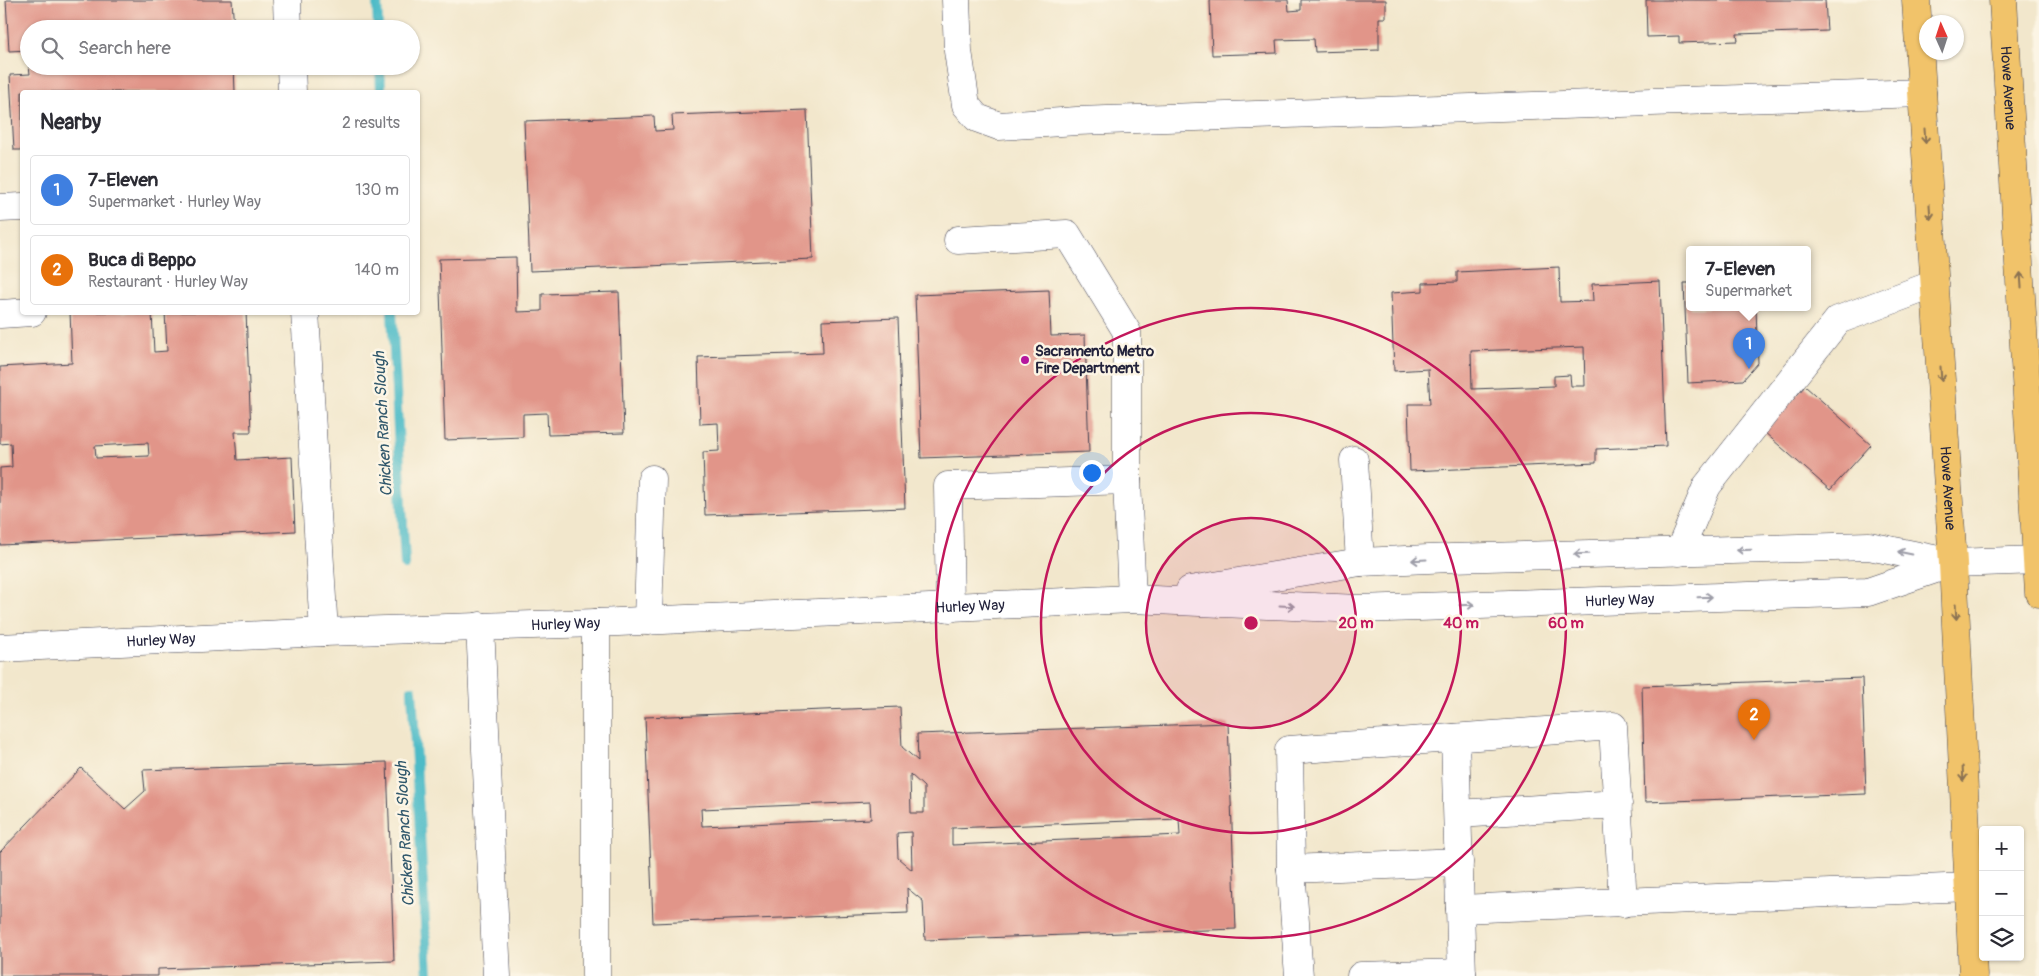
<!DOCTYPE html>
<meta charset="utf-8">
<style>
:root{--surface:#fff;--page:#f2f2f3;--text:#2b2b33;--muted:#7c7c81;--line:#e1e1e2;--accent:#b5179e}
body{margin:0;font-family:Pangolin,sans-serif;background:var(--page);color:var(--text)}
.controls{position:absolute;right:15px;bottom:15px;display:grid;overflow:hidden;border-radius:5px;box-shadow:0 1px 4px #0004}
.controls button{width:45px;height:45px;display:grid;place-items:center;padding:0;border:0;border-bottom:1px solid var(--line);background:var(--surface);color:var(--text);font:25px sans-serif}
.compass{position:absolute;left:1919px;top:15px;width:45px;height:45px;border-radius:50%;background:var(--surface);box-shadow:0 1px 4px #0004;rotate:357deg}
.you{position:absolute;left:1091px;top:472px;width:18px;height:18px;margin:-12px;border:4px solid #fff;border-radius:50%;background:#1a73e8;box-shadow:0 0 0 8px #1a73e833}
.badge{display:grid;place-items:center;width:32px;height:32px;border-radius:50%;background:var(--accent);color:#fff;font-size:16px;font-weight:700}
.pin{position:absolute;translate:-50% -41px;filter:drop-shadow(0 1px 2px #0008)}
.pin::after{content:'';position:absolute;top:26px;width:18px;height:15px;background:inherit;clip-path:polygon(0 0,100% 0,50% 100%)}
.popup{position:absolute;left:1686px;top:246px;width:125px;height:65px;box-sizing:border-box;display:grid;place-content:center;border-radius:5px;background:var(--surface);filter:drop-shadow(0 1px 4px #0005);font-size:16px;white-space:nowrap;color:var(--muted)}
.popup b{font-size:19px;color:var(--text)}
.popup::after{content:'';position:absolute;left:50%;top:100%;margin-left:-10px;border:10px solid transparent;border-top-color:var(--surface)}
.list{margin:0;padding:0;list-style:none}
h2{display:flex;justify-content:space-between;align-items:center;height:65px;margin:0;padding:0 20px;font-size:21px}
h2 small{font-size:16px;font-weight:400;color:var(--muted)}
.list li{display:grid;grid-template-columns:32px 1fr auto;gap:15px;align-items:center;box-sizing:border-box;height:70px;margin:0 10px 10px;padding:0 10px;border:1px solid var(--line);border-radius:5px}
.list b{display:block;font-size:19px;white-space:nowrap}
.list p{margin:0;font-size:16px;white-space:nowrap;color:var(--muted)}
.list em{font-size:16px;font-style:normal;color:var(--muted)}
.icon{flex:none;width:28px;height:28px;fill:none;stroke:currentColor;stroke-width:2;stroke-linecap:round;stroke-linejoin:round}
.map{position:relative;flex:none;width:2039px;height:976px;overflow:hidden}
.search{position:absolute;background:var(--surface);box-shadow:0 1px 4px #0004;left:20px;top:20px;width:400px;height:55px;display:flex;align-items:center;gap:12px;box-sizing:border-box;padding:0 18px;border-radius:28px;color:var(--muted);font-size:19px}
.panel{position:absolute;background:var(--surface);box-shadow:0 1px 4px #0004;left:20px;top:90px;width:400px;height:225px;border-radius:5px}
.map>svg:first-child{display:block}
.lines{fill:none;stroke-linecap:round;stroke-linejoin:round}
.stream{stroke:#4ebbc7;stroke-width:10}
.building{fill:#e19589;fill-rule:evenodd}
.minor-casing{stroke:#414051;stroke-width:29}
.major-casing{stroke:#414051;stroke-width:29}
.minor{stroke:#fff;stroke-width:28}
.major{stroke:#f1c36a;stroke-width:28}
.oneway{stroke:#8a7252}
.oneway2{stroke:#9c9ca7}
.ring{fill:none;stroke:#c2185b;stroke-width:2.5}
.poi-dot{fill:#b5179e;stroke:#fcf5e5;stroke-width:2}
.labels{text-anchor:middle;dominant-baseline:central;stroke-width:5;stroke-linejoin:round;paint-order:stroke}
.street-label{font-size:15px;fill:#22223b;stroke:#fcf5e5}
.poi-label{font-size:15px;font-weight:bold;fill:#22223b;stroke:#fcf5e5;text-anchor:start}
.water-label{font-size:16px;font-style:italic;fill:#31586c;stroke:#fcf5e5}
.centre{fill:#c2185b;stroke:#fcf5e5;stroke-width:2.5}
.ring-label{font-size:15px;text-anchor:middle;font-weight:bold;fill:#c2185b;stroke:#fcf5e5;stroke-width:5;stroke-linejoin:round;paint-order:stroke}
</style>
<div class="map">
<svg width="2039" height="976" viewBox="0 0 2039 976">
<rect width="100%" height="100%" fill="#fcf5e5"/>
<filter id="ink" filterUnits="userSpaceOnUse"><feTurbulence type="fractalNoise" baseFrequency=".02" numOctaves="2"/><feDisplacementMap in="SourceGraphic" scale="10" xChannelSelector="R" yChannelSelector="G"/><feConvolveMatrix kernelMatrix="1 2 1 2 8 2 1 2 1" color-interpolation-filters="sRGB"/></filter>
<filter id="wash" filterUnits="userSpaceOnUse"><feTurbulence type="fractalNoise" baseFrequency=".0096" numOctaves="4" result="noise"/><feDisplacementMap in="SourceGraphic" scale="20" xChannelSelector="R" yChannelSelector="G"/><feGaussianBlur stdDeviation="1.12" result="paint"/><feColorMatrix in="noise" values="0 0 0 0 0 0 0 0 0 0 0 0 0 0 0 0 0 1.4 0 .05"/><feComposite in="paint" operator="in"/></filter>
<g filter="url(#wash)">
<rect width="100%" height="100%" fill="#f2e7cc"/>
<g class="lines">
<path class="stream" d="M 377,0 L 378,29
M 380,66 L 381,92
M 392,312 L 405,565
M 412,690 L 428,976"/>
</g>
<g id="blocks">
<path class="building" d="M 6,0 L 232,0 L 234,29 L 29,29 L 29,50 L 9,51 Z
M 1210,0 L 1288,0 L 1289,11 L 1301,10 L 1301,0 L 1386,0 L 1386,18 L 1379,18 L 1379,50 L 1315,52 L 1314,39 L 1276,40 L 1277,53 L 1212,55 Z
M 1646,0 L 1825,0 L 1827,31 L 1737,34 L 1738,41 L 1679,43 L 1679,36 L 1647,37 Z
M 29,66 L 234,66 L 235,92 L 22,92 L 22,150 L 14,150 L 10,75 L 30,74 Z
M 807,110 L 813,259 L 530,271 L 524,121 L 654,116 L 655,131 L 673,130 L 672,115 Z
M 516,257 L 517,312 L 542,311 L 542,294 L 619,292 L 624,433 L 548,435 L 547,413 L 523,414 L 523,437 L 445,440 L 439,259 Z
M 1559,267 L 1560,302 L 1593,301 L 1592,284 L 1660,281 L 1666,446 L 1596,449 L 1596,463 L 1410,471 L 1408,404 L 1430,404 L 1428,369 L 1394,371 L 1391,293 L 1423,291 L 1423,283 L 1457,282 L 1457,272 ZM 1584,347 L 1585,386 L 1571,386 L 1570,375 L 1554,376 L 1554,386 L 1472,389 L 1471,351 Z
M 1684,283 L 1690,283 L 1690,308 L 1756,308 L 1758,363 L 1743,380 L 1688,383 Z
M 1049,290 L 1051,336 L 1085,335 L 1089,452 L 921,458 L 915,295 Z
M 70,312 L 152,312 L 154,352 L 167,351 L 165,312 L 246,312 L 251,432 L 235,432 L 237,460 L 292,457 L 295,531 L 0,545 L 0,468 L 12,467 L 11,443 L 0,444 L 0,367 L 72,363 ZM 148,443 L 149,456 L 96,458 L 95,446 Z
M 898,318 L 905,508 L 705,515 L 703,452 L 719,451 L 718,423 L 700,424 L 698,357 L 823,353 L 822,321 Z
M 1805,386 L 1871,445 L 1830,490 L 1764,432 Z
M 1862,678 L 1866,794 L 1645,802 L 1642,686 Z
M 900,707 L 902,747 L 918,761 L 917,734 L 1228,723 L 1236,929 L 925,940 L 923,901 L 907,888 L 908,913 L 653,923 L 645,717 ZM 910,774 L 924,787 L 924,813 L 911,813 ZM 870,802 L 871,819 L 702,826 L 701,809 ZM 1179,819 L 1180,835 L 952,845 L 952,828 ZM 911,832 L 912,870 L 898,858 L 897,833 Z
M 387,762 L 394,961 L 158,969 L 158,976 L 0,976 L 0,852 L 81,768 L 125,809 L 145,791 L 143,770 Z"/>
</g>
</g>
<g filter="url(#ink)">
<use href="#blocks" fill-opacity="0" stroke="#414051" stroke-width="1"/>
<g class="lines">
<defs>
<g id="minor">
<path d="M 287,0 L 288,29"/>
<path d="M 956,0 L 958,51 L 966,105 L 977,118 L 999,126 L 1077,121 L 1922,93"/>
<path d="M 291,66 L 292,92"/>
<path d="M 0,208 L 22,207"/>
<path d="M 305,312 L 324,632"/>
<path d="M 0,314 L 32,312"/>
<path d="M 1354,460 L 1360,562"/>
<path d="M 1127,480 L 1132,599"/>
<path d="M 1679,552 L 1707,486 L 1838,320 L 1935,284"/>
<path d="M 1190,590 L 1360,562 L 1451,558 L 1869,546 L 1953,563 L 2039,560"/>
<path d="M 950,608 L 948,486 L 1127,480 L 1127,332 L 1067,234 L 958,240"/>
<path d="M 648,621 L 652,479"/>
<path d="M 596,623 L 596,976"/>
<path d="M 480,626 L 497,976"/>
<path id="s1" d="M 0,648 L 324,632 L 596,623 L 1132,599 L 1359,609 L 1868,592 L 1953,563"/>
<path d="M 1455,738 L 1462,976"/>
<path d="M 1458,814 L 1618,804"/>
<path d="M 1459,862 L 1291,869 L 1289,750 L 1613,726 L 1623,903"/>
<path d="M 1291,869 L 1299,976"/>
<path d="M 1460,909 L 1969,887"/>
<path d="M 1361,976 L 1462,973"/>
</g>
<g id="major">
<path id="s2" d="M 1916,0 L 1953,563 L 1973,976"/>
<path id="s3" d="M 2003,0 L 2039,593"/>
</g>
</defs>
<use href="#minor" class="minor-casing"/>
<use href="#major" class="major-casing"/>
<use href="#minor" class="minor"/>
<use href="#major" class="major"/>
</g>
<defs><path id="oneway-shaft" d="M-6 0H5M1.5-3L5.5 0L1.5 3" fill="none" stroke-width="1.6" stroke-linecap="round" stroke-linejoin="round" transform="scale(1.25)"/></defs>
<g class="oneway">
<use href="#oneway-shaft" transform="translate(1925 136) rotate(86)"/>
<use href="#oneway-shaft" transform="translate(1930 212) rotate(86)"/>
<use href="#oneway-shaft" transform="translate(2021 280) rotate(-94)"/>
<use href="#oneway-shaft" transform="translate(1941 374) rotate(86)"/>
<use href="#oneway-shaft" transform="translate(1956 612) rotate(87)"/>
<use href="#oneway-shaft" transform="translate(1963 774) rotate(87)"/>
</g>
<g class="oneway2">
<use href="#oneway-shaft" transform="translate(1744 550) rotate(178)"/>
<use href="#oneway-shaft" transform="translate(1905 553) rotate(-168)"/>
<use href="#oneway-shaft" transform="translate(1581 554) rotate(178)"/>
<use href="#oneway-shaft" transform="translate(1419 560) rotate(177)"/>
<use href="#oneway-shaft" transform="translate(1705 597) rotate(-2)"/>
<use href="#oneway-shaft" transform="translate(1467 605) rotate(-2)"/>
<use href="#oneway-shaft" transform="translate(1287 606) rotate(3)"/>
</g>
</g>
<circle cx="1251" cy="623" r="105" fill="#c2185b" fill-opacity=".12"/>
<g class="ring">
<circle cx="1251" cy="623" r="105"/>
<circle cx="1251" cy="623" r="210"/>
<circle cx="1251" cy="623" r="315"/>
</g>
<circle class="poi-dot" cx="1025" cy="360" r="5"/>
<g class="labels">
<g class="street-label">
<text stroke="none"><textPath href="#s3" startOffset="88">Howe Avenue</textPath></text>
<text stroke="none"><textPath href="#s2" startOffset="489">Howe Avenue</textPath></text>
<text stroke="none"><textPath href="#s1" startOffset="1621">Hurley Way</textPath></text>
<text stroke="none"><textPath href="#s1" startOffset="971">Hurley Way</textPath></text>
<text stroke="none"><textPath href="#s1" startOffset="566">Hurley Way</textPath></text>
<text stroke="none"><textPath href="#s1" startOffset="161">Hurley Way</textPath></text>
</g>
<g class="poi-label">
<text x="1035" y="351">Sacramento Metro<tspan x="1035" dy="17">Fire Department</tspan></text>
</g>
<g class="water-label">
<text transform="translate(383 424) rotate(-93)">Chicken Ranch Slough</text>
<text transform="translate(405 834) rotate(-93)">Chicken Ranch Slough</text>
</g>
</g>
<circle cx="1251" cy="623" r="8" class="centre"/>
<g class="ring-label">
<text x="1356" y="628">20 m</text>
<text x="1461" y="628">40 m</text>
<text x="1566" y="628">60 m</text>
</g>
</svg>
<div class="controls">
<button>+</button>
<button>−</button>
<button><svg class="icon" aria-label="layers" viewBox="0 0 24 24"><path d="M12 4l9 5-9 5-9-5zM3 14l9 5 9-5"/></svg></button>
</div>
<svg class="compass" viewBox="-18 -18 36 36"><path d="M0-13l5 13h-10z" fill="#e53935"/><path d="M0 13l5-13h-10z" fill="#7c7c81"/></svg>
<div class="you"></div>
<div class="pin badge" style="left:1749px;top:369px;background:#3f7fe0">1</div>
<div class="popup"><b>7-Eleven</b>Supermarket</div>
<div class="pin badge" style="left:1754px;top:740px;background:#e8710a">2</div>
<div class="search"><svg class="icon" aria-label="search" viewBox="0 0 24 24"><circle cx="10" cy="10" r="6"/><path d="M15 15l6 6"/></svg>Search here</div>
<section class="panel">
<h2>Nearby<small>2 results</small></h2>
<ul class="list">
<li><span class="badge" style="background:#3f7fe0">1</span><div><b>7-Eleven</b><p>Supermarket · Hurley Way</p></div><em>130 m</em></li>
<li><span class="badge" style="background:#e8710a">2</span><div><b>Buca di Beppo</b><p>Restaurant · Hurley Way</p></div><em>140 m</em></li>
</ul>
</section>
</div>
